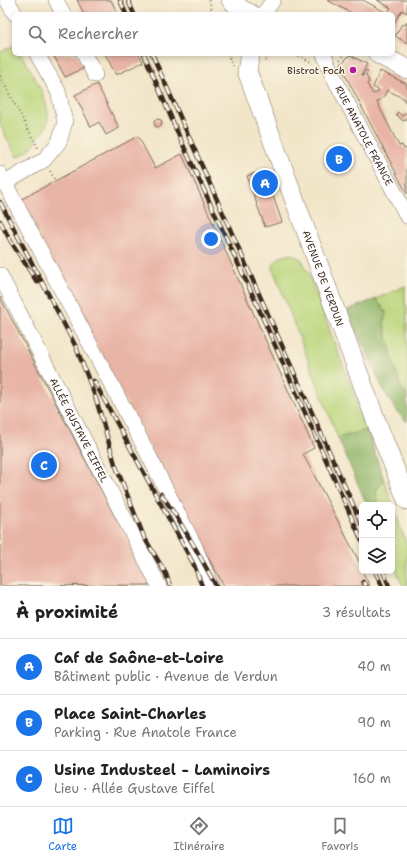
<!DOCTYPE html>
<html lang="fr">
<meta charset="utf-8">
<style>
:root{--surface:#fff;--page:#f6f6f6;--text:#222;--muted:#767676;--line:#e0e0e0;--accent:#1a73e8}
body{margin:0;font-family:"Shantell Sans",sans-serif;background:var(--page);color:var(--text)}
.controls{position:absolute;right:12px;bottom:12px;display:grid;overflow:hidden;border-radius:6px;box-shadow:0 2px 6px #0003}
.controls button{width:36px;height:36px;display:grid;place-items:center;padding:0;border:0;border-bottom:1px solid var(--line);background:var(--surface);color:var(--text);font:20px sans-serif}
.you{position:absolute;left:211px;top:239px;width:14px;height:14px;margin:-10px;border:3px solid #fff;border-radius:50%;background:#1a73e8;box-shadow:0 0 0 6px #1a73e833}
.badge{display:grid;place-items:center;width:26px;height:26px;border-radius:50%;background:var(--accent);color:#fff;font-size:13px;font-weight:700}
.pin{position:absolute;translate:-50% -50%;border:2px solid #fff;box-shadow:0 1px 4px #0006}
.list{margin:0;padding:0;list-style:none}
h2{display:flex;justify-content:space-between;align-items:center;height:52px;margin:0;padding:0 16px;font-size:17px}
h2 small{font-size:13px;font-weight:400;color:var(--muted)}
.list li{display:grid;grid-template-columns:26px 1fr auto;gap:12px;align-items:center;box-sizing:border-box;height:56px;padding:0 16px;border-top:1px solid var(--line)}
.list b{display:block;font-size:15px;white-space:nowrap}
.list p{margin:0;font-size:13px;white-space:nowrap;color:var(--muted)}
.list em{font-size:13px;font-style:normal;color:var(--muted)}
.icon{flex:none;width:22px;height:22px;fill:none;stroke:currentColor;stroke-width:2;stroke-linecap:round;stroke-linejoin:round}
.map{position:relative;flex:none;width:407px;height:586px;overflow:hidden}
.search{position:absolute;background:var(--surface);box-shadow:0 2px 6px #0003;left:12px;right:12px;top:12px;height:44px;display:flex;align-items:center;gap:10px;box-sizing:border-box;padding:0 14px;border-radius:6px;color:var(--muted);font-size:15px}
.sheet{height:220px;background:var(--surface)}
nav{display:flex;justify-content:space-around;align-items:center;box-sizing:border-box;height:56px;border-top:1px solid var(--line);background:var(--surface);font-size:11px;color:var(--muted)}
nav a{display:grid;justify-items:center;gap:2px}
nav .on{color:var(--accent)}
.map>svg:first-child{display:block}
.green{fill:#bad67c;stroke:#7a804d}
.forest{fill:#93b76c;stroke:#677045}
.building{fill:#e8b4a6}
.lines{fill:none;stroke-linecap:round;stroke-linejoin:round}
.minor-casing{stroke:#7b6c5a;stroke-width:16}
.major-casing{stroke:#7b6c5a;stroke-width:20}
.path{stroke:#7b6c5a;stroke-width:2;stroke-dasharray:1 3;stroke-linecap:butt}
.minor{stroke:#fff;stroke-width:15}
.major{stroke:#fff;stroke-width:19}
.rail-casing{stroke:#3b2a1e;stroke-width:4.5}
.rail{stroke:#fcf5e5;stroke-width:3;stroke-dasharray:9;stroke-linecap:butt}
.poi-dot{fill:#b5179e;stroke:#fcf5e5;stroke-width:1.5}
.labels{text-anchor:middle;dominant-baseline:central;stroke-width:3;stroke-linejoin:round;paint-order:stroke}
.poi-label{font-size:10px;fill:#3b2a1e;stroke:#fcf5e5;text-anchor:end}
.street-label{font-size:10px;fill:#3b2a1e;stroke:#fcf5e5}
</style>
<div class="map">
<svg width="407" height="586" viewBox="0 0 407 586">
<rect width="100%" height="100%" fill="#fcf5e5"/>
<filter id="ink" filterUnits="userSpaceOnUse"><feTurbulence type="fractalNoise" baseFrequency=".025" numOctaves="2"/><feDisplacementMap in="SourceGraphic" scale="8" xChannelSelector="R" yChannelSelector="G"/><feConvolveMatrix kernelMatrix="1 2 1 2 8 2 1 2 1" color-interpolation-filters="sRGB"/></filter>
<filter id="wash" filterUnits="userSpaceOnUse"><feTurbulence type="fractalNoise" baseFrequency=".012" numOctaves="4" result="noise"/><feDisplacementMap in="SourceGraphic" scale="16" xChannelSelector="R" yChannelSelector="G"/><feGaussianBlur stdDeviation="0.9" result="paint"/><feColorMatrix in="noise" values="0 0 0 0 0 0 0 0 0 0 0 0 0 0 0 0 0 1.4 0 .05"/><feComposite in="paint" operator="in"/></filter>
<g filter="url(#wash)">
<rect width="100%" height="100%" fill="#f2e6c9"/>
<path class="green" d="M 14,45 L 14,54 L 21,54 C 31,71 50,100 48,120 C 47,126 44,130 41,134 C 35,145 28,152 17,157 L 0,125 L 0,53 Z
M 292,254 L 302,260 L 308,272 L 367,430 L 338,438 L 272,266 L 280,257 Z
M 405,286 L 405,303 L 407,308 L 407,396 L 402,390 L 394,365 L 384,324 L 386,312 L 376,299 Z
M 384,480 L 407,546 L 407,586 L 403,586 L 392,561 L 392,505 L 377,505 L 376,490 Z"/>
<path class="forest" d="M 376,299 L 386,312 L 384,324 L 394,365 L 402,389 L 407,396 L 407,422 L 399,414 L 385,393 L 347,310 Z
M 367,430 L 384,480 L 376,490 L 377,505 L 367,505 L 338,438 Z"/>
<g id="blocks">
<path class="building" d="M 77,0 L 111,0 L 118,14 L 84,14 Z
M 327,0 L 363,0 L 387,13 L 391,8 L 377,0 L 407,0 L 407,13 L 402,10 L 393,25 L 393,14 L 353,14 Z
M 407,22 L 407,43 L 395,36 L 402,24 L 405,25 Z
M 53,54 L 76,54 L 84,68 L 65,77 Z
M 105,54 L 139,54 L 143,62 L 116,75 Z
M 350,55 L 367,64 L 362,74 L 363,76 L 366,70 L 368,71 L 366,75 L 369,82 L 367,84 L 373,94 L 378,92 L 379,90 L 373,87 L 380,71 L 407,84 L 407,102 L 404,101 L 405,99 L 387,90 L 383,98 L 377,102 L 399,146 L 402,145 L 404,149 L 406,148 L 407,151 L 407,194 L 340,65 Z
M 97,84 L 119,128 L 106,135 L 99,122 L 91,127 L 75,95 Z
M 398,112 L 402,116 L 407,112 L 407,121 L 405,120 L 403,121 L 396,114 Z
M154 123a4 4 0 1 1 8 0a4 4 0 1 1-8 0Z
M 138,136 L 155,168 L 182,154 L 314,448 L 303,454 L 362,567 L 362,571 L 370,586 L 224,586 L 188,521 L 20,200 Z
M 264,172 L 269,180 L 268,181 L 282,222 L 265,227 L 247,176 L 255,173 L 256,176 Z
M 0,297 L 151,585 L 0,586 Z"/>
</g>
</g>
<g filter="url(#ink)">
<use href="#blocks" fill-opacity="0" stroke="#7b6c5a" stroke-width="1"/>
<g class="lines">
<defs>
<g id="minor">
<path d="M 7,0 L 15,14"/>
<path d="M 56,0 L 63,14"/>
<path d="M 264,14 L 273,0"/>
<path d="M 84,54 L 95,75"/>
<path id="s1" d="M 324,54 L 331,72 L 407,216"/>
<path d="M 0,174 L 145,448 L 195,547 L 211,586"/>
<path d="M 5,183 L 44,160 L 59,142 L 65,122 L 58,91 L 37,54"/>
<path id="s2" d="M 0,275 L 159,586"/>
</g>
<g id="major">
<path d="M 231,0 L 242,10 L 251,14"/>
<path id="s3" d="M 250,54 L 247,71 L 378,426 L 407,500"/>
<path d="M 378,54 L 407,69"/>
</g>
</defs>
<use href="#minor" class="minor-casing"/>
<use href="#major" class="major-casing"/>
<path class="path" d="M 209,0 L 213,13 L 216,14
M 228,54 L 232,66
M 295,54 L 313,63
M 340,60 L 345,54
M 265,61 L 269,54
M 0,76 L 38,148
M 50,171 L 55,180"/>
<use href="#minor" class="minor"/>
<use href="#major" class="major"/>
<defs>
<path id="rail" d="M 120,0 L 126,14
M 128,0 L 134,14
M 144,54 L 179,136 L 254,298 L 362,541
M 152,54 L 362,525
M 0,202 L 76,347 L 96,399 L 115,464 L 144,537 L 166,574 L 170,586
M 0,221 L 10,240 L 37,282
M 94,381 L 194,565 L 202,586
M 161,494 C 182,523 199,554 216,586
M 375,571 L 382,586
M 383,571 L 389,586
M 363,582 L 366,586"/>
</defs>
<use href="#rail" class="rail-casing"/>
<use href="#rail" class="rail"/>
</g>
</g>
<circle class="poi-dot" cx="353" cy="70" r="4"/>
<g class="labels">
<g class="poi-label">
<text x="345" y="70">Bistrot Foch</text>
</g>
<g class="street-label">
<text stroke="none"><textPath href="#s1" startOffset="91">RUE ANATOLE FRANCE</textPath></text>
<text stroke="none"><textPath href="#s3" startOffset="238">AVENUE DE VERDUN</textPath></text>
<text stroke="none"><textPath href="#s2" startOffset="174">ALLÉE GUSTAVE EIFFEL</textPath></text>
</g>
</g>
</svg>
<div class="controls">
<button><svg class="icon" aria-label="locate" viewBox="0 0 24 24"><circle cx="12" cy="12" r="6"/><path d="M12 2v4M12 18v4M2 12h4M18 12h4"/></svg></button>
<button><svg class="icon" aria-label="layers" viewBox="0 0 24 24"><path d="M12 4l9 5-9 5-9-5zM3 14l9 5 9-5"/></svg></button>
</div>
<div class="you"></div>
<div class="pin badge" style="left:265px;top:183px">A</div>
<div class="pin badge" style="left:339px;top:159px">B</div>
<div class="pin badge" style="left:44px;top:465px">C</div>
<div class="search"><svg class="icon" aria-label="search" viewBox="0 0 24 24"><circle cx="10" cy="10" r="6"/><path d="M15 15l6 6"/></svg>Rechercher</div>
</div>
<section class="sheet">
<h2>À proximité<small>3 résultats</small></h2>
<ul class="list">
<li><span class="badge">A</span><div><b>Caf de Saône-et-Loire</b><p>Bâtiment public · Avenue de Verdun</p></div><em>40 m</em></li>
<li><span class="badge">B</span><div><b>Place Saint-Charles</b><p>Parking · Rue Anatole France</p></div><em>90 m</em></li>
<li><span class="badge">C</span><div><b>Usine Industeel - Laminoirs</b><p>Lieu · Allée Gustave Eiffel</p></div><em>160 m</em></li>
</ul>
</section>
<nav>
<a class="on"><svg class="icon" aria-label="map" viewBox="0 0 24 24"><path d="M3 6l6-2 6 2 6-2v14l-6 2-6-2-6 2zM9 4v14M15 6v14"/></svg>Carte</a>
<a><svg class="icon" aria-label="directions" viewBox="0 0 24 24"><path d="M12 3l9 9-9 9-9-9zM9 14v-3h6M13 9l2 2-2 2"/></svg>Itinéraire</a>
<a><svg class="icon" aria-label="saved" viewBox="0 0 24 24"><path d="M7 4h10v16l-5-4-5 4z"/></svg>Favoris</a>
</nav>
